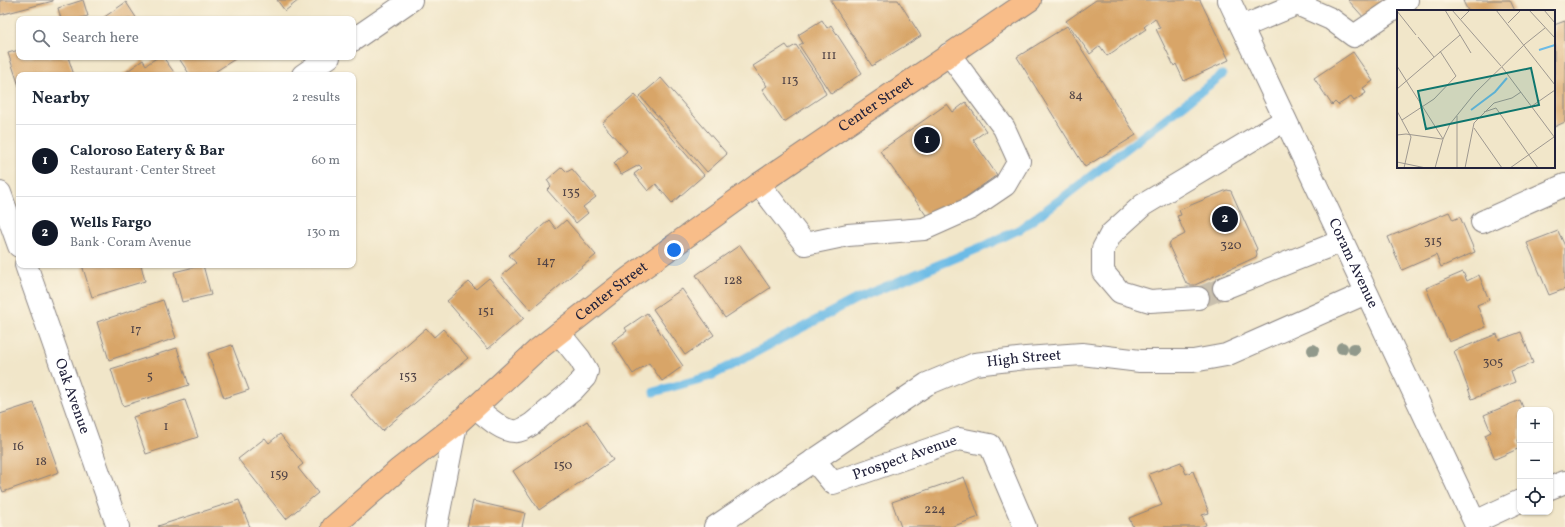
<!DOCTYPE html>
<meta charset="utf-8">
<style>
:root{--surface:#fff;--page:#f2f2f3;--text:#1f2937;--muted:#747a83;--line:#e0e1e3;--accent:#111827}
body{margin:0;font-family:Vollkorn,serif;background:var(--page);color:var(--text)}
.controls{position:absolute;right:12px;bottom:12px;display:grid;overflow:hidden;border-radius:8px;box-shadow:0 1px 3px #0004}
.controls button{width:36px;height:36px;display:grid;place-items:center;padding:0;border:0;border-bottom:1px solid var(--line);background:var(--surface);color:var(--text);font:20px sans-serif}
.you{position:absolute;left:674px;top:250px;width:14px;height:14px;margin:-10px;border:3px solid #fff;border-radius:50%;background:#1a73e8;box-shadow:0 0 0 6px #1a73e833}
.badge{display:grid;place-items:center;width:26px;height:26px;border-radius:50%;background:var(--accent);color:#fff;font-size:13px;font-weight:700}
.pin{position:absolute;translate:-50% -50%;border:2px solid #fff;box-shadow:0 1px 4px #0006}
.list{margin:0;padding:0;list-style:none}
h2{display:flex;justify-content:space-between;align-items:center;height:52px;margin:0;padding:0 16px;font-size:17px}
h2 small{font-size:13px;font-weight:400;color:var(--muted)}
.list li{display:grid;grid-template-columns:26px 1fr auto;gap:12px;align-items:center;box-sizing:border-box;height:72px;padding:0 16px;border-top:1px solid var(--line)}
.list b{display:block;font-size:15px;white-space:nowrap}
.list p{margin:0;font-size:13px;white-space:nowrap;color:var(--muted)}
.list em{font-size:13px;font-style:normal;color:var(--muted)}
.icon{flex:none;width:22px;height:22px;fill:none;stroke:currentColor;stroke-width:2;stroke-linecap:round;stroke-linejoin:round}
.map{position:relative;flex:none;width:1565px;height:527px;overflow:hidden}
.search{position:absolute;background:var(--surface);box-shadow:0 1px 3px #0004;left:16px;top:16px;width:340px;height:44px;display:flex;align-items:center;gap:10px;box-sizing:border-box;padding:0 14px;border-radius:8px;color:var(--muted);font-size:15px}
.panel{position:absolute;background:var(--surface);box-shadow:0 1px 3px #0004;left:16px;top:72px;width:340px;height:196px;border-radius:8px}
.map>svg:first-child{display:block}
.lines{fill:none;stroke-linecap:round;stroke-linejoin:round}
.stream{stroke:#6cbbe6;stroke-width:9}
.building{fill:#d8a567}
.minor-tunnel{stroke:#c8bfad;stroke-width:22;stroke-dasharray:22 11;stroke-linecap:butt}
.minor-casing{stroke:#8a8482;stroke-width:24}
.major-casing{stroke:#8a8482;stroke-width:24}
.minor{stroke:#fff;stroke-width:22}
.major{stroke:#f8bd89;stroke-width:22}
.tree{fill:#91998b}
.labels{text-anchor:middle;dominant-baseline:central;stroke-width:3;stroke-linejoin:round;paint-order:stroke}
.number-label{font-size:13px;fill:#504346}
.street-label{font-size:15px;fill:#22223b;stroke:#fcf5e5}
.inset-river{fill:none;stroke:#6cbbe6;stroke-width:2}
.inset-road{fill:none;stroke:#9e9890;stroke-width:1}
.view{fill:#0f766e;fill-opacity:0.15;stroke:#0f766e;stroke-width:2}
.inset-edge{fill:none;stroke:#22223b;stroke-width:2}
</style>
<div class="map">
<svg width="1565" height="527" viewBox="0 0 1565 527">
<rect width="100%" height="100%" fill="#fcf5e5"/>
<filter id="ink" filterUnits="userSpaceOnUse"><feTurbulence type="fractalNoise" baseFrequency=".025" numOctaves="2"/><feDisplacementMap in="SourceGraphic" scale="8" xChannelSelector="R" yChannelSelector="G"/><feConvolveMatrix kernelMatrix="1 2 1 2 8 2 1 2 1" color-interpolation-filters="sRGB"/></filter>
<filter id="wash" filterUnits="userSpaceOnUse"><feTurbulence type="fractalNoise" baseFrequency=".012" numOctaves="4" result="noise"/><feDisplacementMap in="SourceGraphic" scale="16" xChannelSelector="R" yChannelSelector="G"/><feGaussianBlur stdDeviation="0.9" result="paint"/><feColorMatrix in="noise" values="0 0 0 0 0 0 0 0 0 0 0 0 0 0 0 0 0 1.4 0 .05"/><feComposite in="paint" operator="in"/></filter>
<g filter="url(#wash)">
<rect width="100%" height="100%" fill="#f1e6c9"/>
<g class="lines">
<path class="stream" d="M 654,392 L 711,376 L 856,299 L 984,246 L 1020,229 L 1065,196 L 1222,75"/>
</g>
<g id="blocks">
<path class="building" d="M 0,0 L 53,0 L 53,1 L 0,15 Z
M 83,0 L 88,16 L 77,19 L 61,19 L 58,8 Z
M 277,0 L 299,0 L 285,11 Z
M 830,0 L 898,0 L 921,36 L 872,66 Z
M 1096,0 L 1200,0 L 1229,60 L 1184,81 L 1176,64 L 1174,66 L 1156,29 L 1160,28 L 1155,18 L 1144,27 L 1146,29 L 1107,56 L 1100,46 L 1090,54 L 1066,21 Z
M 1348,0 L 1387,0 L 1365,19 Z
M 1466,0 L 1510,0 L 1515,11 L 1468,11 L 1463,1 Z
M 126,2 L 137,19 L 104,19 L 103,18 Z
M 822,20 L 827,28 L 831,25 L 862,73 L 831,94 L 799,45 L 803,43 L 798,35 Z
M 1565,21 L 1565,122 L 1554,127 L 1554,25 Z
M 1067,26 L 1136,135 L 1085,167 L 1017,57 Z
M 786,45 L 789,49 L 796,45 L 821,83 L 826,94 L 784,122 L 762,89 L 767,86 L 753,66 Z
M 19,50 L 19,57 L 68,57 L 74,75 L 19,75 L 19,86 L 8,53 Z
M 1353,52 L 1373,81 L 1363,88 L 1366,93 L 1354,101 L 1351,97 L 1338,105 L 1335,102 L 1332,105 L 1314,78 Z
M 158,57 L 163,57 L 176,75 L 122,75 L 143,60 L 146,65 Z
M 178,57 L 234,57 L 235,59 L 210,75 L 190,75 Z
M 661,78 L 727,154 L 707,172 L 640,96 Z
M 635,95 L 704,175 L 672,203 L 656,184 L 648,191 L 634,174 L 642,168 L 639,165 L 621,175 L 614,163 L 627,151 L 602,123 Z
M 966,102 L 986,131 L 973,140 L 997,175 L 931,222 L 880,151 L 947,104 L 953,112 Z
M 562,167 L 567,172 L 572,169 L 596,197 L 583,207 L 588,213 L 576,223 L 547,190 L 551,186 L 547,180 Z
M 1227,190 L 1231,191 L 1257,249 L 1256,250 L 1257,254 L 1256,257 L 1195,285 L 1190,285 L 1186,283 L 1169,246 L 1170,242 L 1185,234 L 1177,216 L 1181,215 L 1179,210 Z
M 1449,212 L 1453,220 L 1460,217 L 1475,252 L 1441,267 L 1436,255 L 1402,270 L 1388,237 Z
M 549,220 L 556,229 L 566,220 L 596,255 L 531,310 L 501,276 L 516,263 L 509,255 Z
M 1558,231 L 1565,246 L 1565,289 L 1549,295 L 1527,243 Z
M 740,245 L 770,288 L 725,318 L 696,275 Z
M 82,265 L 141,265 L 145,281 L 92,297 Z
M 203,265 L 211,295 L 182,302 L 174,272 Z
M 1463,272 L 1467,281 L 1479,275 L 1489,300 L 1477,305 L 1486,327 L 1449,342 L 1426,288 Z
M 489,278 L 524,318 L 488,349 L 447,301 L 469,282 L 476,289 Z
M 682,289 L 714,335 L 685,355 L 653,309 Z
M 163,300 L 176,338 L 109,360 L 97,322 Z
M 647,313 L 683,366 L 662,381 L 649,363 L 633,374 L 612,342 L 627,331 L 625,328 Z
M 426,328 L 434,337 L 443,329 L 468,358 L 382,431 L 350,394 Z
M 1521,332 L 1533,363 L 1511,371 L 1515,382 L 1472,399 L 1454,351 L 1497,334 L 1499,340 Z
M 232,345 L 249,390 L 224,398 L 208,353 Z
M 177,348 L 189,385 L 123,406 L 111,369 Z
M 185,400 L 198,437 L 146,454 L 133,417 Z
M 1520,400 L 1524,410 L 1520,410 L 1520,439 L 1517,440 L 1520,448 L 1495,459 L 1485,435 L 1491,432 L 1484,415 Z
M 34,403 L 59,472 L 3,492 L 0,484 L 0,414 Z
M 587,421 L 613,460 L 539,510 L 513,471 Z
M 280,434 L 303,464 L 298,468 L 318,493 L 286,519 L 238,459 L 265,438 L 269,443 Z
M 1181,462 L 1186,474 L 1193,471 L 1209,513 L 1202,515 L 1206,525 L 1200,527 L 1133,527 L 1129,518 L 1162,505 L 1149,474 Z
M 964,477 L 979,517 L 951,527 L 901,527 L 892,502 Z
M 239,500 L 250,527 L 159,527 L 158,526 Z
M 473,501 L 525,513 L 522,527 L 467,527 Z"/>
</g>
</g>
<g filter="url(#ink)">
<use href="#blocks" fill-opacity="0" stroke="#8a8482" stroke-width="1"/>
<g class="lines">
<path class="minor-tunnel" d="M 1198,298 L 1224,288"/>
<defs>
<g id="minor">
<path id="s1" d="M 1229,0 L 1477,527"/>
<path d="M 1242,27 L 1297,4 L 1331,19 L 1354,36 L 1407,0"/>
<path d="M 353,40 L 411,0"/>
<path d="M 303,75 L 329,57"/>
<path d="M 759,184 L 805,244 L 848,235 L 924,229 L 971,208 L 1005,185 L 1019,161 L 1004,128 L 949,54"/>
<path d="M 0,193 L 19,246"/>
<path d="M 1482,222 L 1565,185"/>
<path id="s2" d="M 26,265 L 118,527"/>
<path d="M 1224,288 L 1342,241"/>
<path d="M 1198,298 L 1150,301 L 1120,292 L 1103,272 L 1103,249 L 1111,234 L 1143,205 L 1285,120"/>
<path d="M 475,407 C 485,415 501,431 514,431 C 520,432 527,427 532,424 L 573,390 L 585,377 L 587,371 L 580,359 L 559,333"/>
<path id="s3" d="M 814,460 L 833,483 L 959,439 L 990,445 L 1025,527"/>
<path d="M 1550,488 L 1565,482"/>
<path d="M 1475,522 L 1520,501"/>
<path d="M 436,527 L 456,425"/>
<path id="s4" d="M 715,527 L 927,384 L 975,364 L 1026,358 L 1082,354 L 1140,361 L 1193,361 L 1226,355 L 1366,293"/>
</g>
<g id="major">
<path id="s5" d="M 333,527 L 398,470 L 456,425 L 536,351 L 629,278 L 759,184 L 1030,0"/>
</g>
</defs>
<use href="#minor" class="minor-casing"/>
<use href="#major" class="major-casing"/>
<use href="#minor" class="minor"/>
<use href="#major" class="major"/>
</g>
<g class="tree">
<circle cx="1342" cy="348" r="6"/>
<circle cx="1354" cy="349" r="6"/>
<circle cx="1313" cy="350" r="6"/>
</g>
</g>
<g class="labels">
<g class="number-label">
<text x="829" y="56">111</text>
<text x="790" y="81">113</text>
<text x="1076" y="96">84</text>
<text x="571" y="193">135</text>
<text x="1433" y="242">315</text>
<text x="1231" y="246">320</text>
<text x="546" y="262">147</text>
<text x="733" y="281">128</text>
<text x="486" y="312">151</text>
<text x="136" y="330">17</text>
<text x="1493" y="363">305</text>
<text x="150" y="377">5</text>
<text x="408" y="377">153</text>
<text x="166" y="427">1</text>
<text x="18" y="447">16</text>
<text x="41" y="462">18</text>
<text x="563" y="466">150</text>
<text x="279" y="475">159</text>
<text x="935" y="510">224</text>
</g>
<g class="street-label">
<text stroke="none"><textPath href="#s5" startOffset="689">Center Street</textPath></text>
<text stroke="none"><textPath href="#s1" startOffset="291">Coram Avenue</textPath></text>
<text stroke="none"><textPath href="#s5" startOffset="365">Center Street</textPath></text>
<text stroke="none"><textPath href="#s4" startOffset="357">High Street</textPath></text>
<text stroke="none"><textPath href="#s2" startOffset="139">Oak Avenue</textPath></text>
<text stroke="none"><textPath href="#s3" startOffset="106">Prospect Avenue</textPath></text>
</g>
</g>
<g transform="translate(1397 10)">
<rect width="158" height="158" fill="#f1e6c9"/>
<path class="inset-river" d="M 142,40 L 158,35M 74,100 L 98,82 L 110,68"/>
<path class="inset-road" d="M 48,0 L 74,43M 55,0 L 104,56M 99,0 L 158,75M 132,0 L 158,28M 147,0 L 158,13M 0,1 L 19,25M 64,9 L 73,0M 111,13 L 124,0M 21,27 L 37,47M 128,34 L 148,18M 0,56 L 46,129M 105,57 L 158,128M 0,79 L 63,25M 135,96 L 158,80M 0,101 L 14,127 L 7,158M 87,102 L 99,98 L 141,158M 5,110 L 37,89 L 59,66 L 43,41M 77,118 L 105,158M 0,125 L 9,124 L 45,129M 0,152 L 29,158M 38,158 L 46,129 L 53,114 L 78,83 L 128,34M 60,158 L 60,106M 68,158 L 77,113 L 97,93 L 115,88 L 124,82M 113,158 L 157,127"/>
<path class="view" d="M 134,58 L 142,95 L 29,119 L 21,81 Z"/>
<rect width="158" height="158" class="inset-edge"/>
</g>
</svg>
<div class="controls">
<button>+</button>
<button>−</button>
<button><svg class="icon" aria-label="locate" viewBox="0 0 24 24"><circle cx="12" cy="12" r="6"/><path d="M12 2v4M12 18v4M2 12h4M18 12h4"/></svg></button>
</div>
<div class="you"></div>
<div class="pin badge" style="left:927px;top:140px">1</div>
<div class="pin badge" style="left:1225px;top:219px">2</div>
<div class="search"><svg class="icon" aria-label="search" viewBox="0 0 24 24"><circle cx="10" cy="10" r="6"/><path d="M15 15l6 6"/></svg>Search here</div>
<section class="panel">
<h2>Nearby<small>2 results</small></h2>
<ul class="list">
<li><span class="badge">1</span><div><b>Caloroso Eatery &amp; Bar</b><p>Restaurant · Center Street</p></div><em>60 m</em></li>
<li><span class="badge">2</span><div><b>Wells Fargo</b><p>Bank · Coram Avenue</p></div><em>130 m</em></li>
</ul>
</section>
</div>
